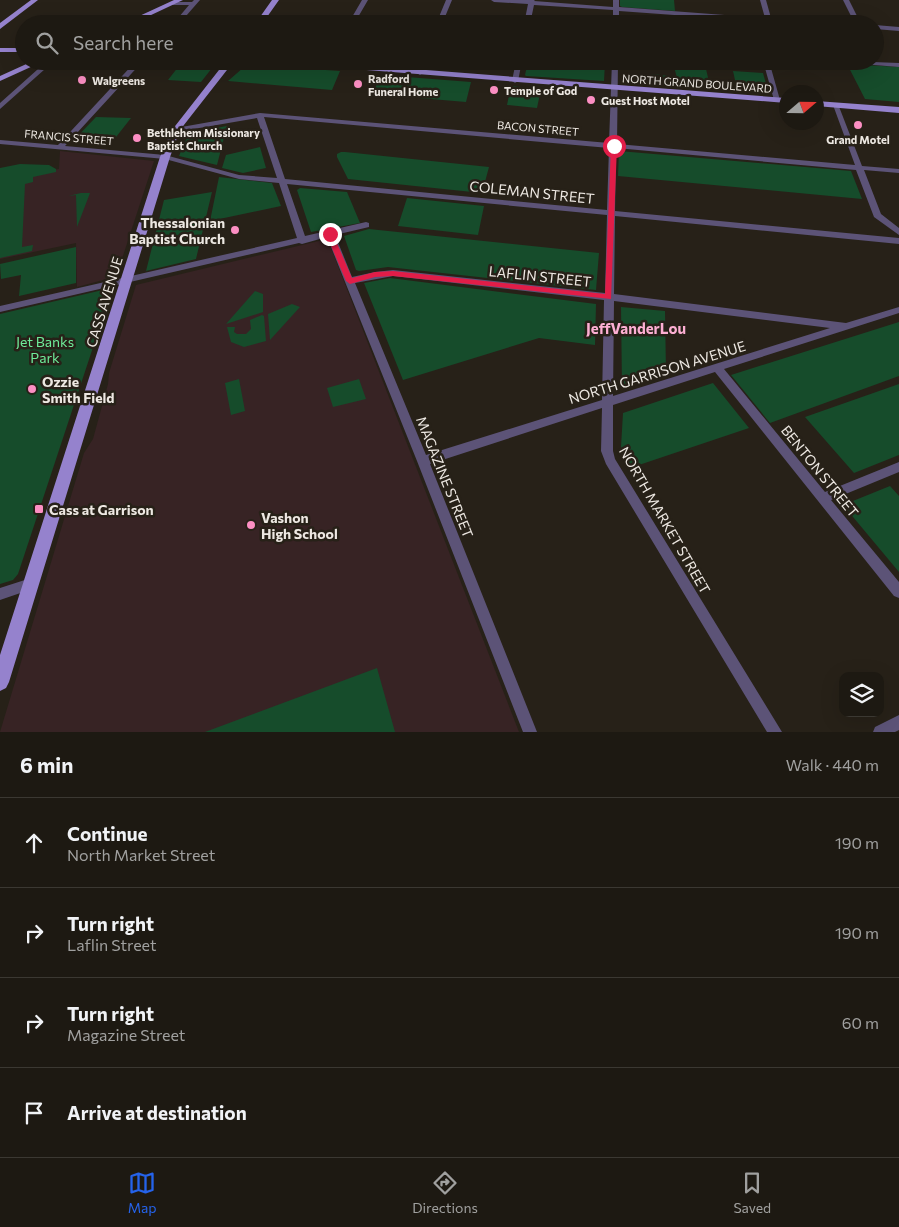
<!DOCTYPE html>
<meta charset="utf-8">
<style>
:root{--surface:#1d1912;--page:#2a2620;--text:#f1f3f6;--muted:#a0a09f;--line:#3b3832;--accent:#2563eb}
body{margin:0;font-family:Commissioner,sans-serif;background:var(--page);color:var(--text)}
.controls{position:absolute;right:15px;bottom:15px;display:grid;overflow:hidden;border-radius:10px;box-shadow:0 5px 20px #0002}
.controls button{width:45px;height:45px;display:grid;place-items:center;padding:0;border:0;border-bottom:1px solid var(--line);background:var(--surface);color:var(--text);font:25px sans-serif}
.compass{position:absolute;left:779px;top:85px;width:45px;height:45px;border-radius:50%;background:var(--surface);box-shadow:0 5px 20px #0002;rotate:70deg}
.stop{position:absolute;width:15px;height:15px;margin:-11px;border:4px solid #e11d48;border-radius:50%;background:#fff}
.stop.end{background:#e11d48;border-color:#fff;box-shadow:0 1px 5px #0008}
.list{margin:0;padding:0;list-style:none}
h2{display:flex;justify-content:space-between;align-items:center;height:65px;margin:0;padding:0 20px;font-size:21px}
h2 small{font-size:16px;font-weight:400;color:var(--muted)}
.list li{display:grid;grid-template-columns:32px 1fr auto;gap:15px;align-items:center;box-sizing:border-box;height:90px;padding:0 20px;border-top:1px solid var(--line)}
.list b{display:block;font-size:19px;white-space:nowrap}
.list p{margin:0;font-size:16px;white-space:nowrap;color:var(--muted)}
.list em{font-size:16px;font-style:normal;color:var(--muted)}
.icon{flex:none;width:28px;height:28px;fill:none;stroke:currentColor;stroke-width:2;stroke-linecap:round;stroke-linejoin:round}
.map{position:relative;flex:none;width:899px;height:732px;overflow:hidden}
.search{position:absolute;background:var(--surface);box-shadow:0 5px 20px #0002;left:15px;right:15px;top:15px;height:55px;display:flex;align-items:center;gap:12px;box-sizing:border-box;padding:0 18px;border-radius:28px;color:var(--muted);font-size:19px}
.sheet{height:425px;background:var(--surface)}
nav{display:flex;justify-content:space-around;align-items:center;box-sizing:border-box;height:70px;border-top:1px solid var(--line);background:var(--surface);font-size:14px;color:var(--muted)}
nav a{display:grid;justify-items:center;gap:2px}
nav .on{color:var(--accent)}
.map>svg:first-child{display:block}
.education{fill:#372324}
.green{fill:#164c2b}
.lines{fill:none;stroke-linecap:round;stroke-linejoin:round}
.minor{fill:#5c5377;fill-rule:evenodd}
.major{fill:#9582cd;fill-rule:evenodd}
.route{fill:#e11d48}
.poi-dot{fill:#fc8fc3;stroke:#272118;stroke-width:2}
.labels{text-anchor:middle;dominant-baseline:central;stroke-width:5;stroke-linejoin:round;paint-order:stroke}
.far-poi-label{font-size:11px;font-weight:bold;fill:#ede8e2;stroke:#272118;text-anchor:start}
.far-street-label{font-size:11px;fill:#ede8e2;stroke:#272118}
.street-label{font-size:14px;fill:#ede8e2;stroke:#272118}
.poi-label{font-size:14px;font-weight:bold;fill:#ede8e2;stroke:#272118;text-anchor:start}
.park-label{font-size:14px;fill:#6eeb99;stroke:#272118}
.neighbourhood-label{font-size:15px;font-weight:bold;fill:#fdafd3;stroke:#272118}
</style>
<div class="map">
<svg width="899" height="732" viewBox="0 0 899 732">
<rect width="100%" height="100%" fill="#272118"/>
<path class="education" d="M 60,151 L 154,161 L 117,274 L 114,277 L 77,287 L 76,243 L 0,259 L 0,179 L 59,169 Z
M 323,240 L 329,243 L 519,732 L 0,732 L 84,453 L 93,439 L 108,384 L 109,373 L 136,285 Z"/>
<path class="green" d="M 620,0 L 674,0 L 675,11 L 622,7 L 620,6 Z
M 528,61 L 605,63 L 604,81 L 526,76 L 525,75 Z
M 691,61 L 710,61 L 711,67 L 706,69 L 710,86 L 734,89 L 679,85 L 674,67 L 692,69 Z
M 182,62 L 216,63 L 201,82 L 168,80 Z
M 847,64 L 899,67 L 899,102 L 865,99 Z
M 255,65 L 340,71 L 332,90 L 228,81 L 244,67 L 253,68 Z
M 733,71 L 763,73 L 768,91 L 737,89 Z
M 652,74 L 669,76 L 670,83 L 669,85 L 640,84 L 640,76 L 650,76 Z
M 381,75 L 471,82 L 466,102 L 372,94 Z
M 511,86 L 541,89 L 537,108 L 507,105 Z
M 96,117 L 131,118 L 109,146 L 72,142 Z
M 227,126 L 217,165 L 179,156 L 189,133 Z
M 260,147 L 266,168 L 243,173 L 222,168 L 226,155 Z
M 619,151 L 851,171 L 862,199 L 618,176 Z
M 341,152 L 345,152 L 489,167 L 482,193 L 348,179 L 337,157 L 337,154 Z
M 20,164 L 49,165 L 56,169 L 56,172 L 33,177 L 33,182 L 25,184 L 22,247 L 33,245 L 32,251 L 0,258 L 0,168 Z
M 219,177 L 272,183 L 281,206 L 210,221 Z
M 300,188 L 347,192 L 360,223 L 311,232 L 297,190 Z
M 212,192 L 196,259 L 146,271 L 164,200 Z
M 81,193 L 90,193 L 77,227 L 76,195 L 68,196 Z
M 407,198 L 484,206 L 478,235 L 398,226 Z
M 369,229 L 599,253 L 596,290 L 388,267 L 359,271 L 356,270 L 344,236 Z
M 76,247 L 76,283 L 19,296 L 21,275 L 1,279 L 0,264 Z
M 390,278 L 596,304 L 595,345 L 539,338 L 403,380 L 364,283 Z
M 107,289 L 111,291 L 111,293 L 18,574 L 13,580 L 0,584 L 0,314 Z
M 255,291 L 263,294 L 263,312 L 226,324 Z
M 292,304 L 300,307 L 270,340 L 268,314 Z
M 621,307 L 665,311 L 666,373 L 622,388 Z
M 262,315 L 264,316 L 266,341 L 244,347 L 231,342 L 227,327 L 235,327 L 234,332 L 237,334 L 246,334 L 251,329 L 250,320 Z
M 899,322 L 899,376 L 770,423 L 731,375 Z
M 239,379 L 245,411 L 231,415 L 225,383 Z
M 359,379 L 366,399 L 333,407 L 327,388 Z
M 713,383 L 749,428 L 630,468 L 621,447 L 623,413 Z
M 899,384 L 899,455 L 854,473 L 805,417 Z
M 890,486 L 899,496 L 899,572 L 843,505 Z
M 377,668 L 395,732 L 205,732 Z"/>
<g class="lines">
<path class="minor" d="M 194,0 L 200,0 L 179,24 L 173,24 L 189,5 L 173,5 L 170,3 L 171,2 L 192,2 Z
M 362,0 L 368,0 L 354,24 L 348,24 Z
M 446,0 L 452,0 L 442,24 L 436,24 Z
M 491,0 L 535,0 L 534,1 L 613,7 L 613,0 L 619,0 L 619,7 L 765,18 L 760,0 L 766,0 L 771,18 L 831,24 L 800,24 L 619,11 L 619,24 L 613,24 L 613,10 L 534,5 L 530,24 L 524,24 L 528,4 L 494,2 Z
M 843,0 L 849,0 L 861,24 L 855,24 Z
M 875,25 L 899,27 L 899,31 L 875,29 Z
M 47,61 L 54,61 L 0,109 L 0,103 Z
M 136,61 L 143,61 L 65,146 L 165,155 L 239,175 L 277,178 L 257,118 L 176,132 L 172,130 L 176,128 L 260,113 L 609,143 L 612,61 L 618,61 L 617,144 L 855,165 L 833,105 L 838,104 L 862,166 L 899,169 L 899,173 L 864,170 L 881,214 L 899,228 L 899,235 L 874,217 L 856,170 L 616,148 L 615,211 L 899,238 L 899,244 L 615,216 L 614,294 L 846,323 L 899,307 L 899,313 L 724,369 L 825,492 L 899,462 L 899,472 L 831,500 L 899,582 L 899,598 L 894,596 L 715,372 L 613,405 L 613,451 L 615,459 L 782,732 L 767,732 L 606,464 L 601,451 L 602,408 L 430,464 L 537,732 L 523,732 L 417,461 L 327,237 L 302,244 L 299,243 L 0,312 L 0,306 L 297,238 L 279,183 L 239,179 L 165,159 L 0,144 L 0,140 L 58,145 ZM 264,117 L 609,148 L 607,210 L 285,179 ZM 287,184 L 607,215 L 605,293 L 393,270 L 375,272 L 352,277 L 335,235 L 369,227 L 369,223 L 366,222 L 305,236 ZM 393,276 L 604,300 L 602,400 L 426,455 L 355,283 ZM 614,301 L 830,328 L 613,396 Z
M 421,61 L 427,61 L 423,73 L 420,75 L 417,73 Z
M 516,61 L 522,61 L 518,81 L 515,83 L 512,81 Z
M 763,61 L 769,61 L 780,100 L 779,101 L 774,100 Z
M 846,61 L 899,63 L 899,67 L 849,63 Z
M 31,578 L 35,580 L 37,584 L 35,588 L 0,600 L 0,588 Z
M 899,715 L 899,730 L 895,732 L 873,732 L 875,727 Z"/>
<path class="major" d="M 31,0 L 38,0 L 0,29 L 0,23 Z
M 174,0 L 183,0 L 132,24 L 122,24 Z
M 272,0 L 279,0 L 262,24 L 255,24 Z
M 0,48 L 24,48 L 24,52 L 0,52 Z
M 33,61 L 44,61 L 0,81 L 0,76 Z
M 226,61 L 234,61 L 180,130 L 170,157 L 9,682 L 6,688 L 0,691 L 0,655 L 160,157 L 172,130 Z
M 273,61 L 310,61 L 786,98 L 786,103 L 277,63 Z
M 816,101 L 899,107 L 899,113 L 816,106 Z"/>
</g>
<path class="route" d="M 614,144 L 617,146 L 611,299 L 393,276 L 375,277 L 350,284 L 346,281 L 326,234 L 330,232 L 333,234 L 352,278 L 375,272 L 393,271 L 605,294 L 611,146 Z"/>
<g class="poi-dot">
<circle cx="82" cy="80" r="5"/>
<circle cx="358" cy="84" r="5"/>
<circle cx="494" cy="90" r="5"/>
<circle cx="591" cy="100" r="5"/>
<circle cx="858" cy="125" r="5"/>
<circle cx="137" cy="138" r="5"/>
<circle cx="235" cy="230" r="5"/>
<circle cx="32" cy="389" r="5"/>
<rect x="34" y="504" width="10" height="10" rx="2.5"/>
<circle cx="251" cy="525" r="5"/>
</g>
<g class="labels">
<g class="far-poi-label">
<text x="368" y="78">Radford<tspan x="368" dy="13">Funeral Home</tspan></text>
<text x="92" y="80">Walgreens</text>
<text x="504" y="90">Temple of God</text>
<text x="601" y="100">Guest Host Motel</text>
<text x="147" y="132">Bethlehem Missionary<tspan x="147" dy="13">Baptist Church</tspan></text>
<text x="858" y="139" text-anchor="middle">Grand Motel</text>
</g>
<g class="far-street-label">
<text transform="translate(697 83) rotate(4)">NORTH GRAND BOULEVARD</text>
<text transform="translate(538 128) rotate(5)">BACON STREET</text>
<text transform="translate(69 137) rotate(5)">FRANCIS STREET</text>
</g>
<g class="street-label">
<text transform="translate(532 192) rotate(6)">COLEMAN STREET</text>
<text transform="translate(540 276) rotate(6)">LAFLIN STREET</text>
<text transform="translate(104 302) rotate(-73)">CASS AVENUE</text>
<text transform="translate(657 372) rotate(-17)">NORTH GARRISON AVENUE</text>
<text transform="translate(820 471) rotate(51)">BENTON STREET</text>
<text transform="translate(445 477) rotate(68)">MAGAZINE STREET</text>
<text transform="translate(665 520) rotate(60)">NORTH MARKET STREET</text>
</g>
<g class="poi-label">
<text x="225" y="222" text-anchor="end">Thessalonian<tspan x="225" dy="16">Baptist Church</tspan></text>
<text x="42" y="381">Ozzie<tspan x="42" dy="16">Smith Field</tspan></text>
<text x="49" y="509">Cass at Garrison</text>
<text x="261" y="517">Vashon<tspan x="261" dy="16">High School</tspan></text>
</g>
<g class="park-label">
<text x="45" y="341">Jet Banks<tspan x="45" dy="16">Park</tspan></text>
</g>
<g class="neighbourhood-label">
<text x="636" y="328">JeffVanderLou</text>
</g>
</g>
</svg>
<div class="controls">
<button><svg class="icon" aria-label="layers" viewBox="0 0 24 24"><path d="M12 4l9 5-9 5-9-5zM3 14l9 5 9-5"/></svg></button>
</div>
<svg class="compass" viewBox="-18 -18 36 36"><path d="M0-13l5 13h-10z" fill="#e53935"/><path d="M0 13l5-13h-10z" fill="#a0a09f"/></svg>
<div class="stop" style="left:614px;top:146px"></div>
<div class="stop end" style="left:330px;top:234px"></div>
<div class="search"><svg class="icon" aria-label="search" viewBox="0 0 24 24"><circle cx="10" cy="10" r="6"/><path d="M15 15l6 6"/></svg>Search here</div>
</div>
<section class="sheet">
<h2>6 min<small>Walk · 440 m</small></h2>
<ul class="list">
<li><svg class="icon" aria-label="ahead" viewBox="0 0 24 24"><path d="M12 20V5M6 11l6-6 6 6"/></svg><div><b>Continue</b><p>North Market Street</p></div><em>190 m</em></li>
<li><svg class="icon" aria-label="right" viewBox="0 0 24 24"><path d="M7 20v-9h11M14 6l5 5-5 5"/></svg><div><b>Turn right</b><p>Laflin Street</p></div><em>190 m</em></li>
<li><svg class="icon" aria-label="right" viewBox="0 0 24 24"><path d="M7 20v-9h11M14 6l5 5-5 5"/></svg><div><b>Turn right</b><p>Magazine Street</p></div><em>60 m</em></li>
<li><svg class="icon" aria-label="arrive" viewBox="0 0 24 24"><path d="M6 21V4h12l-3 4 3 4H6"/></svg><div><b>Arrive at destination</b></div></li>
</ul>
</section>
<nav>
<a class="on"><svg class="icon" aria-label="map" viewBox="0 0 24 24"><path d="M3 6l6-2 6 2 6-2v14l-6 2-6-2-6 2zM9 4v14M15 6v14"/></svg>Map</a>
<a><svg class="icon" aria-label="directions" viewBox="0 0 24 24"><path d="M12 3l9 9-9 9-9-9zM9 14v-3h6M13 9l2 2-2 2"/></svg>Directions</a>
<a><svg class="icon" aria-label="saved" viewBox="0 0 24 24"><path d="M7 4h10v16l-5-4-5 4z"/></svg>Saved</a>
</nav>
